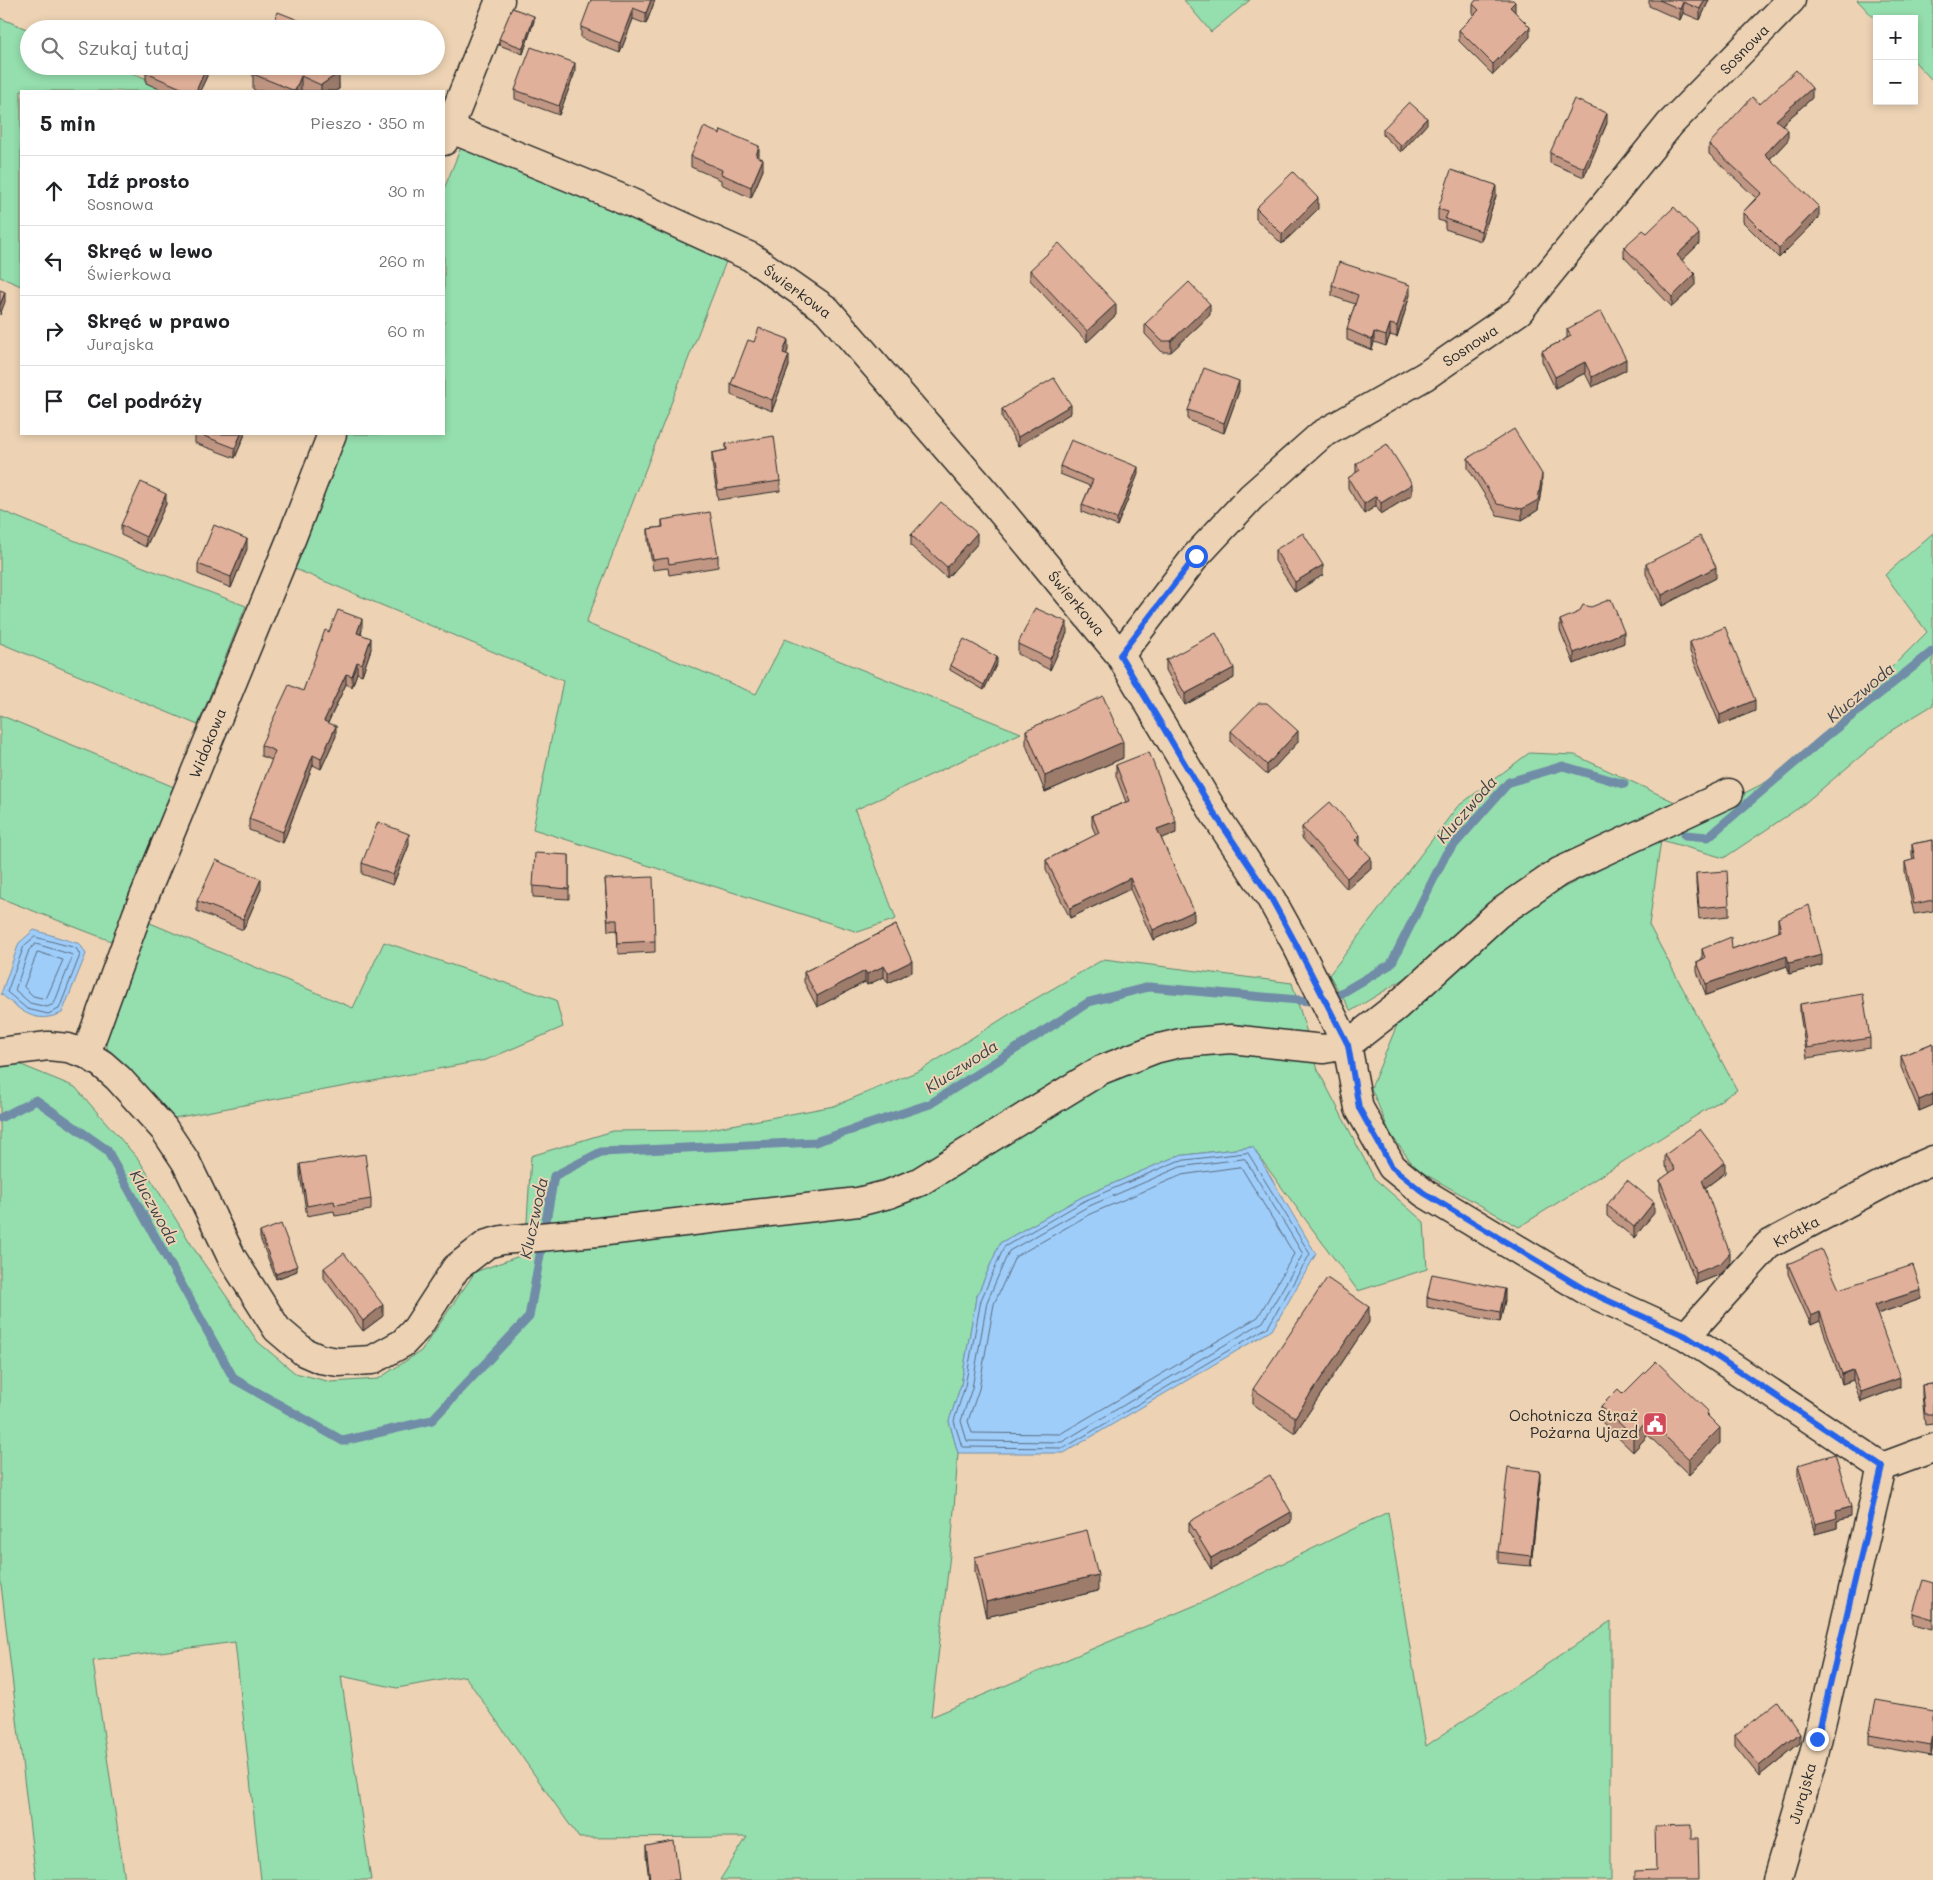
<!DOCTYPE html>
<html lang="pl">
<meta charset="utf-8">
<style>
:root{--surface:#fff;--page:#f2f2f2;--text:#202124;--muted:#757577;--line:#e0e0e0}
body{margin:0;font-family:Mali,sans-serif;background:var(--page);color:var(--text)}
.controls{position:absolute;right:15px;top:15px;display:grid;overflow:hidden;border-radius:0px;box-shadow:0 2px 8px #0003}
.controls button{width:45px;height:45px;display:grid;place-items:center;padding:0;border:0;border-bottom:1px solid var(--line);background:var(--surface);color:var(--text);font:25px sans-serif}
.stop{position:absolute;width:15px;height:15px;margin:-11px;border:4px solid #2563eb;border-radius:50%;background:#fff}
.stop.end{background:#2563eb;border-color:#fff;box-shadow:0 1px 5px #0008}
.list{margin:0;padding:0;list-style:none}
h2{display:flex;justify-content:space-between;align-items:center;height:65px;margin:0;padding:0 20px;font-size:21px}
h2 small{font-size:16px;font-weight:400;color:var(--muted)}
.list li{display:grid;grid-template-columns:32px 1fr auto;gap:15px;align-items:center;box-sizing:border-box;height:70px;padding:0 20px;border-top:1px solid var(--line)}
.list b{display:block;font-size:19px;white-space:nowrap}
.list p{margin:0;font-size:16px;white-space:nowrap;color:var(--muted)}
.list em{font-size:16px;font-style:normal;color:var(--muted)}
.icon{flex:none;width:28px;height:28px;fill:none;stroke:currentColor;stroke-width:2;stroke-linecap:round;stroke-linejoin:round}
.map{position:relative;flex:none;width:1933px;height:1880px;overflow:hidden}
.search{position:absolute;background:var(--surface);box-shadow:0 2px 8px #0003;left:20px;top:20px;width:425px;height:55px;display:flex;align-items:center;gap:12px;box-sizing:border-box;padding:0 18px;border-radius:28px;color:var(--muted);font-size:19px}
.panel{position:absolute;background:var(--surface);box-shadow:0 2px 8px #0003;left:20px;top:90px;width:425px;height:345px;border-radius:0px}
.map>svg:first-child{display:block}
.green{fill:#95dead;stroke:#60846c}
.water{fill:#9fcdfa;stroke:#718ca7}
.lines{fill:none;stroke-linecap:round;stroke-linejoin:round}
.shore{stroke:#596c7e;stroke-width:1}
.stream{stroke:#718ca7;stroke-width:9}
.minor-casing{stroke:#2b2b2b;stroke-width:31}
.minor{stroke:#edd3b4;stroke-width:28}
.wall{fill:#c19784;stroke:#2b2b2b}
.shaded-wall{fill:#9d7b6c;stroke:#2b2b2b}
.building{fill:#e0b09a;stroke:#2b2b2b}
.route{stroke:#2563eb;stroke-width:6}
.labels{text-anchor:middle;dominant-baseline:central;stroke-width:4;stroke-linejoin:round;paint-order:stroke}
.street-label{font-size:15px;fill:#2b2b2b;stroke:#edd3b4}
.poi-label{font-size:15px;fill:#2b2b2b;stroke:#edd3b4;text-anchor:end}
.water-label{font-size:16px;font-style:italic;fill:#3c434a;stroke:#edd3b4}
</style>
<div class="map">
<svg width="1933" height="1880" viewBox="0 0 1933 1880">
<rect width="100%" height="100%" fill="#edd3b4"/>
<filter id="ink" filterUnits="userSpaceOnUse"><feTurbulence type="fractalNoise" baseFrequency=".02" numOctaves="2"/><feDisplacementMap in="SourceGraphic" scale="10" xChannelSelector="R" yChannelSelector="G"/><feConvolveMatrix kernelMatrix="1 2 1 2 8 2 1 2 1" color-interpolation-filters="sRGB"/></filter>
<g filter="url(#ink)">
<path class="green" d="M 1184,0 L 1250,0 L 1211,32 Z
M 1857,0 L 1933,0 L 1933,81 L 1914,61 L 1914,19 L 1877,19 L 1877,21 Z
M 0,18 L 29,30 L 29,66 L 115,66 L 177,91 L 21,91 L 21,286 L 0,277 Z
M 461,147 L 727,259 L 586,623 L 756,694 L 785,639 L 1021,733 L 855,810 L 896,919 L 858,932 L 533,829 L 563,681 L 288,566 L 343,434 L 444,434 L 444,189 Z
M 0,510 L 83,544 L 246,606 L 198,725 L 0,643 Z
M 1933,533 L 1933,705 L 1892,730 L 1800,807 L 1724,858 L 1661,840 L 1649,925 L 1737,1090 L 1519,1227 L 1416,1169 L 1390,1133 L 1371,1088 L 1401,1015 L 1513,913 L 1661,839 L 1688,822 L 1770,780 L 1839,720 L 1927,632 L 1885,575 Z
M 0,715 L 174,787 L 111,941 L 0,898 Z
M 1529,753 L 1575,755 L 1675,802 L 1648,816 L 1419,970 L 1351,1011 L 1329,975 L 1457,807 Z
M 143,920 L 353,1008 L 384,942 L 556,1000 L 563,1027 L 486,1060 L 174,1118 L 108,1052 L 102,1018 Z
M 1104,959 L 1292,983 L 1318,1070 L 1374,1178 L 1424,1222 L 1427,1269 L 1358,1291 L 1252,1147 L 1177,1156 L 1082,1197 L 1000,1243 L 976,1298 L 961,1385 L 949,1421 L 958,1453 L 952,1537 L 931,1717 L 1203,1602 L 1388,1512 L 1426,1746 L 1611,1621 L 1611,1880 L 720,1880 L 747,1837 L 579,1838 L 465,1676 L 397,1688 L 341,1676 L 371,1880 L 261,1880 L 235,1642 L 93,1661 L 125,1880 L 36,1880 L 0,1576 L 0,1067 L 19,1064 L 75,1087 L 139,1160 L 198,1255 L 258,1342 L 295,1373 L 331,1382 L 378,1379 L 421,1351 L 475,1272 L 525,1254 L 531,1156 L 613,1131 L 705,1130 L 834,1106 L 921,1070 L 1021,1007 Z"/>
<path class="water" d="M 34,930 L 80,944 L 86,954 L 62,1013 C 34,1025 22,1011 1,994 L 19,943 Z
M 1253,1147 L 1316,1254 L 1272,1330 L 1064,1453 L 958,1453 L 949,1421 L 961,1385 L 976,1298 L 1000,1243 L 1082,1197 L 1177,1156 Z"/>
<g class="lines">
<path class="shore" d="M 35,937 L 76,948 L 80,955 L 59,1009 L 48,1014 L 27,1009 L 7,992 L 24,946 Z
M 36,944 L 73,955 L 54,1004 L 47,1007 L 30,1003 L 15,990 L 29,950 Z
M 38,952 L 63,960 L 46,999 L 33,996 L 24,987 Z
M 1248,1153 L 1310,1254 L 1268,1327 L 1064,1448 L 962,1447 L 954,1421 L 965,1386 L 981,1300 L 1004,1247 L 1084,1201 L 1178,1161 Z
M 1245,1159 L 1303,1254 L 1263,1322 L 1062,1442 L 967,1441 L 961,1421 L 972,1388 L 987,1302 L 1009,1251 L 1087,1207 L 1180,1167 Z
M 1241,1167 L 1294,1254 L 1258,1317 L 1060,1434 L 972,1433 L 968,1421 L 979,1389 L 994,1304 L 1015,1257 L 1090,1214 L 1182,1175 Z"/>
<path class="stream" d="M 1685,835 L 1708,837 L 1824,738 L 1933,651
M 1340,994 L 1391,964 L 1446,854 L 1509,782 L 1563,766 L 1624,784
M 0,1118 L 36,1100 L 107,1150 L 234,1379 L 343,1441 L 432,1420 L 529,1317 L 554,1176 L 601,1152 L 815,1142 L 930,1104 L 1089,1002 L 1149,987 L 1310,1001"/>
<defs>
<path id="minor" d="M 449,128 L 623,199 L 751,257 L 827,310 L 990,498 L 1120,655 L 1216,816 L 1271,899 L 1296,944 L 1347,1045 L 1359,1108 L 1392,1167 L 1424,1193 L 1589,1292 L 1686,1336 L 1882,1467
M 444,141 L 500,0
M 1120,655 L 1196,556 L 1251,497 L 1321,435 L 1425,376 L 1519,311 L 1670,124 L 1791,0
M 0,1052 L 48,1046 L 68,1048 L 86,1054 L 102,1064 L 118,1078 L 164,1129 L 186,1162 L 232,1258 L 277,1329 L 304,1352 L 320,1359 L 338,1362 L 372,1360 L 403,1343 L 417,1328 L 456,1268 L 487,1244 L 502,1240 L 598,1232 L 858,1202 L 889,1194 L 919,1182 L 1101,1070 L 1155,1049 L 1180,1043 L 1231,1039 L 1324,1049 L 1347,1045 L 1397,1006 L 1498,914 L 1559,872 L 1729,793
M 86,1054 L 137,914 L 292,537 L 332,434
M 1686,1336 L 1768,1245 L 1905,1172 L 1933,1160
M 1882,1467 L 1933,1448
M 1777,1880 L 1813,1758 L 1882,1467"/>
</defs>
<use href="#minor" class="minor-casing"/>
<use href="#minor" class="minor"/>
</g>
<path class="wall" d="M 655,0 L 646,24 L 633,19 L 620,53 L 581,38 L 581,27 Z
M 1649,0 L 1709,0 L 1700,20 L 1683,13 L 1680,20 L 1649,6 Z
M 1473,4 L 1515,12 L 1530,37 L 1493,75 L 1459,41 L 1459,30 L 1474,16 L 1473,14 Z
M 534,21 L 523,54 L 499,45 L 499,39 Z
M 338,66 L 339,89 L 335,91 L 257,91 L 253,89 L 253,74 Z
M 575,72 L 559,115 L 515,99 L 515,90 Z
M 146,73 L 207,76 L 200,91 L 164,91 L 146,83 Z
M 1812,98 L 1782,125 L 1788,140 L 1770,159 L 1819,218 L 1779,258 L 1743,222 L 1743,212 L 1756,198 L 1709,154 L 1709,144 L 1760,104 Z
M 1607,123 L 1584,177 L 1550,163 L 1550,153 Z
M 1427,124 L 1401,152 L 1383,135 L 1383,129 Z
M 691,156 L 759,157 L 763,170 L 751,198 L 721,184 L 721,180 L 691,167 Z
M 1496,196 L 1481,241 L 1445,229 L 1445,222 L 1438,220 L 1438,209 Z
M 1256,208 L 1318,209 L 1282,244 L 1256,219 Z
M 1647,233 L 1699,244 L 1682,260 L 1695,285 L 1672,307 L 1624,257 L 1624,247 Z
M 1030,270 L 1116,315 L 1087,342 L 1030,280 Z
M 1332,285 L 1410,295 L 1397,337 L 1390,335 L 1386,346 L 1374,342 L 1372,350 L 1347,340 L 1347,329 L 1355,304 L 1332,296 Z
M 1210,315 L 1171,352 L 1162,352 L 1145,334 L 1145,324 Z
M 1567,329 L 1626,370 L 1592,387 L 1585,373 L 1555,388 L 1542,361 L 1542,351 L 1567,338 Z
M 754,342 L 788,350 L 786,354 L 789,366 L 772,411 L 731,395 L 731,384 Z
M 1239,391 L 1224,433 L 1188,420 L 1188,410 Z
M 1002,409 L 1071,413 L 1018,446 L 1002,418 Z
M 195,434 L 245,434 L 235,458 L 195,443 Z
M 726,444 L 780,481 L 780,491 L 718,500 L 712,463 L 712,453 L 726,450 Z
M 1468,458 L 1542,484 L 1538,510 L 1522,520 L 1497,515 L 1468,468 Z
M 1356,464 L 1412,495 L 1381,514 L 1376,506 L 1364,514 L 1348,488 L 1348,478 L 1356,473 Z
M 1060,466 L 1138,474 L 1117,526 L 1082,512 L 1082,505 L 1090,486 L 1060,474 Z
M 166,504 L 146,547 L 121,535 L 121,525 Z
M 662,520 L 718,556 L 718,567 L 669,575 L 668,568 L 653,570 L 648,540 L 648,529 L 662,527 Z
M 911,535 L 977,544 L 947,578 L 911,546 Z
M 247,549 L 231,588 L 198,574 L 198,564 Z
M 1275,550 L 1323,575 L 1295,592 L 1275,561 Z
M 1646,564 L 1716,578 L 1662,606 L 1646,574 Z
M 1560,620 L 1624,643 L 1574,664 L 1560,630 Z
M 362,630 L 361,635 L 371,649 L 362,675 L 357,673 L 352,687 L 346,684 L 328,723 L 336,736 L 321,769 L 313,765 L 283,843 L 249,830 L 249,819 L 272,760 L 261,756 L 261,745 L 303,691 L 329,632 Z
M 1067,633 L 1050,670 L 1018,654 L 1018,644 Z
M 1690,642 L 1755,711 L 1720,725 L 1690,652 Z
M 1166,660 L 1234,678 L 1185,705 L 1166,670 Z
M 997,663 L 984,690 L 950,670 L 950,665 Z
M 1026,730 L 1123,758 L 1045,792 L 1026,745 Z
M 1231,731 L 1298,742 L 1267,775 L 1231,742 Z
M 1116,765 L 1176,833 L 1161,838 L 1194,921 L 1153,940 L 1130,889 L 1070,918 L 1046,870 L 1046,860 L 1096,835 L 1092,826 L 1092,815 L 1126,802 L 1116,776 Z
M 1302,827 L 1360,845 L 1371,868 L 1347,889 L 1302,838 Z
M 1933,840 L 1933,911 L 1914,914 L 1905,872 L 1905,862 L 1913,860 L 1912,855 L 1912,844 Z
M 409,845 L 393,885 L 362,874 L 362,863 Z
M 569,855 L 569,899 L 533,897 L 533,886 Z
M 1696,873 L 1729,905 L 1729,916 L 1699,919 L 1696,884 Z
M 605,879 L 655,941 L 655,952 L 618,954 L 617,930 L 608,931 Z
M 261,889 L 243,930 L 197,911 L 197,901 Z
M 1778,918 L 1822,965 L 1789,974 L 1787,966 L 1706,995 L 1697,972 L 1697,962 L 1702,959 L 1702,949 L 1732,949 L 1779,932 L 1778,928 Z
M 896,925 L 912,972 L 888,983 L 884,977 L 867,985 L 865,982 L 817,1007 L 804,982 L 804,972 Z
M 1800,1004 L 1870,1038 L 1870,1048 L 1807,1058 L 1800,1014 Z
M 1933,1043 L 1933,1105 L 1919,1111 L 1901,1067 L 1901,1056 Z
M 1665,1155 L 1725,1173 L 1705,1188 L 1730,1264 L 1721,1274 L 1696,1284 L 1660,1190 L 1660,1180 L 1670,1173 L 1665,1165 Z
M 300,1164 L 371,1199 L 371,1210 L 335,1216 L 334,1211 L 307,1216 L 300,1175 Z
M 1607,1205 L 1654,1213 L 1634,1238 L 1607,1216 Z
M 260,1232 L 297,1271 L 276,1279 L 260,1238 Z
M 1788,1264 L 1839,1289 L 1921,1299 L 1877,1314 L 1900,1387 L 1861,1402 L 1853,1380 L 1842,1384 L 1820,1321 L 1811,1325 L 1788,1274 Z
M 324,1268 L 383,1316 L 363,1331 L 324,1278 Z
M 1427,1297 L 1505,1300 L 1500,1322 L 1427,1307 Z
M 1369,1322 L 1295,1433 L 1253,1404 L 1253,1389 Z
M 1933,1384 L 1933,1424 L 1925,1425 L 1922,1395 L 1922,1385 Z
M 1623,1394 L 1708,1415 L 1720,1443 L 1689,1475 L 1648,1435 L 1633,1452 L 1601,1421 L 1601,1406 Z
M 1798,1465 L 1851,1517 L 1837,1521 L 1837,1528 L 1815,1534 L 1798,1476 Z
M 1540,1481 L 1531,1566 L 1498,1563 L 1498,1552 Z
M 1189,1522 L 1291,1522 L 1211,1569 L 1189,1532 Z
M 975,1557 L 1098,1591 L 986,1617 L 975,1572 Z
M 1933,1583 L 1933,1629 L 1913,1624 L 1913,1613 Z
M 1933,1710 L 1933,1745 L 1931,1756 L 1869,1745 L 1869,1735 Z
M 1735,1735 L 1800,1743 L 1759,1776 L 1735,1746 Z
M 646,1846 L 679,1880 L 649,1880 L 646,1856 Z"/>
<path class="shaded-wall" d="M 651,0 L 655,0 L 646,24 L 646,13 Z
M 1704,0 L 1709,0 L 1700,20 L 1700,9 Z
M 1515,2 L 1515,12 L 1510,7 Z
M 1683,2 L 1683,13 L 1680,20 L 1680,9 Z
M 633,8 L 633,19 L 620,53 L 620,43 Z
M 534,16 L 534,21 L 523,54 L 523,48 Z
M 1530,27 L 1530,37 L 1493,75 L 1493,64 Z
M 575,63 L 575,72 L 559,115 L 559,106 Z
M 207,66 L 207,76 L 200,91 L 196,91 Z
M 339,73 L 339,89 L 335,91 L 321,91 L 321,85 Z
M 301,76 L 301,91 L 295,91 Z
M 1812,88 L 1812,98 L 1776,130 L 1776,120 Z
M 1607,113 L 1607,123 L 1584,177 L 1584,168 Z
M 1427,118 L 1427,124 L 1401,152 L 1401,146 Z
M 1788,130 L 1788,140 L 1765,164 L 1765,154 Z
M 759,146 L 759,157 L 756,166 L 756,156 Z
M 763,159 L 763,170 L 751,198 L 751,187 Z
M 1496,185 L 1496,196 L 1481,241 L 1481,231 Z
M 1318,198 L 1318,209 L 1282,244 L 1282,234 Z
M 1819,207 L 1819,218 L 1779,258 L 1779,248 Z
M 1699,234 L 1699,244 L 1677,265 L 1677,255 Z
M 1695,274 L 1695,285 L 1672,307 L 1672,297 Z
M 1410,285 L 1410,295 L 1397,337 L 1397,326 Z
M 5,292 L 5,302 L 0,315 L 0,305 Z
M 1116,304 L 1116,315 L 1087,342 L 1087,331 Z
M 1210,304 L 1210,315 L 1171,352 L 1171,341 Z
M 1390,324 L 1390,335 L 1386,346 L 1386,336 Z
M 1374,332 L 1374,342 L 1372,350 L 1372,340 Z
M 788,339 L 788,350 L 783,364 L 783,353 Z
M 789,355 L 789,366 L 772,411 L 772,400 Z
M 1626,359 L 1626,370 L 1592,387 L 1592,377 Z
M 1585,362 L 1585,373 L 1555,388 L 1555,377 Z
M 1239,381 L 1239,391 L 1224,433 L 1224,423 Z
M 1071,405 L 1071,413 L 1018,446 L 1018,437 Z
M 241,434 L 245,434 L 235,458 L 235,448 Z
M 1138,467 L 1138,474 L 1117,526 L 1117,519 Z
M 1542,474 L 1542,484 L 1538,510 L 1522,520 L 1522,509 Z
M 1412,484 L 1412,495 L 1381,514 L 1381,503 Z
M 166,494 L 166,504 L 146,547 L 146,537 Z
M 1376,496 L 1376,506 L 1364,514 L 1364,504 Z
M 977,533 L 977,544 L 947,578 L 947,567 Z
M 247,539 L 247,549 L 231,588 L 231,577 Z
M 1323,565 L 1323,575 L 1295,592 L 1295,582 Z
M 1716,567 L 1716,578 L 1662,606 L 1662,595 Z
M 362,619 L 362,630 L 357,644 L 357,633 Z
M 1067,622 L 1067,633 L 1050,670 L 1050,659 Z
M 1624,632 L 1624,643 L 1574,664 L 1574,653 Z
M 371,638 L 371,649 L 362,675 L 362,664 Z
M 997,657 L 997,663 L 984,690 L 984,685 Z
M 357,662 L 357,673 L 352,687 L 352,676 Z
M 1234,668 L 1234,678 L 1185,705 L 1185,694 Z
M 346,674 L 346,684 L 324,731 L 324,721 Z
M 1755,700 L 1755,711 L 1720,725 L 1720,715 Z
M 336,726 L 336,736 L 321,769 L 321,759 Z
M 1298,731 L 1298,742 L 1267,775 L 1267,765 Z
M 1123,742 L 1123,758 L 1045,792 L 1045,776 Z
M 313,755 L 313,765 L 283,843 L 283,832 Z
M 1176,822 L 1176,833 L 1157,840 L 1157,829 Z
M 409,834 L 409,845 L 393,885 L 393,875 Z
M 1360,835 L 1360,846 L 1355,840 Z
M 1371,857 L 1371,868 L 1347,889 L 1347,878 Z
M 1130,878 L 1130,889 L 1070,918 L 1070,908 Z
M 261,879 L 261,889 L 243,930 L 243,919 Z
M 1194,911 L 1194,921 L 1153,940 L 1153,930 Z
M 1822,955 L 1822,965 L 1789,974 L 1789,963 Z
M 1787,956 L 1787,966 L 1706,995 L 1706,984 Z
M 912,961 L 912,972 L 888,983 L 888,973 Z
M 884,966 L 884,977 L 867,985 L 867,974 Z
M 865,971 L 865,982 L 817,1007 L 817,996 Z
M 1933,1094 L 1933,1105 L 1919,1111 L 1919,1100 Z
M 1725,1162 L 1725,1173 L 1702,1190 L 1702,1180 Z
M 1654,1202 L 1654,1213 L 1634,1238 L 1634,1227 Z
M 1730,1253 L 1730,1264 L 1721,1274 L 1696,1284 L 1696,1273 Z
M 297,1266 L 297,1271 L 276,1279 L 276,1274 Z
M 1505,1289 L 1505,1300 L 1500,1322 L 1500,1312 Z
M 1921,1290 L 1921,1299 L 1874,1315 L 1874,1305 Z
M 383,1305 L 383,1316 L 363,1331 L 363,1321 Z
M 1369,1307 L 1369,1322 L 1295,1433 L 1295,1417 Z
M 1820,1312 L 1820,1321 L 1811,1325 L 1811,1316 Z
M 1853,1370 L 1853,1380 L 1842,1384 L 1842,1374 Z
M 1900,1378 L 1900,1387 L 1861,1402 L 1861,1392 Z
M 1648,1420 L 1648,1435 L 1633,1452 L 1633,1436 Z
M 1720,1428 L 1720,1443 L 1689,1475 L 1689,1459 Z
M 1540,1471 L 1540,1481 L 1531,1566 L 1531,1556 Z
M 1851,1507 L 1851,1517 L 1837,1521 L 1837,1528 L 1815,1534 L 1815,1524 L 1836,1511 Z
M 1291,1512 L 1291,1522 L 1211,1569 L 1211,1558 Z
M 1098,1575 L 1098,1591 L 986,1617 L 986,1602 Z
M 1800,1733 L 1800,1743 L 1759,1776 L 1759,1766 Z
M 1933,1734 L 1933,1745 L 1931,1756 L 1931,1746 Z"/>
<path class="building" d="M 591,0 L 651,0 L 646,13 L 633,8 L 620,43 L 581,27 Z
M 1476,0 L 1513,0 L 1515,2 L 1510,7 L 1530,27 L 1493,64 L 1459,30 L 1479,10 L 1473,4 Z
M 1659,0 L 1704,0 L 1700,9 L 1683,2 L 1680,9 Z
M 512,8 L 534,16 L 523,48 L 499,39 Z
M 278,12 L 321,29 L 271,29 Z
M 531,47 L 575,63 L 559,106 L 515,90 Z
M 149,66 L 207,66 L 196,91 L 188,91 L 146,73 Z
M 256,66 L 338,66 L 339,73 L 321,85 L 301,76 L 295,91 L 253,74 Z
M 1796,70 L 1812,88 L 1776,120 L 1788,130 L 1765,154 L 1819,207 L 1779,248 L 1743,212 L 1762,193 L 1709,144 L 1752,97 L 1760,104 Z
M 1574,99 L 1607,113 L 1584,168 L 1550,153 Z
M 1409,102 L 1427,118 L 1401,146 L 1383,129 Z
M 704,127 L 720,134 L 721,130 L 759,146 L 756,156 L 763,159 L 751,187 L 721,174 L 722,170 L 691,156 Z
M 1451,170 L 1496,185 L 1481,231 L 1445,219 L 1448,212 L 1438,209 Z
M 1293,172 L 1318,198 L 1282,234 L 1256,208 Z
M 1674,207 L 1699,234 L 1677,255 L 1695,274 L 1672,297 L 1624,247 L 1643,230 L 1647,233 Z
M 1059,243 L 1116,304 L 1087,331 L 1030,270 Z
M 1339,262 L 1410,285 L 1397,326 L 1390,324 L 1386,336 L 1374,332 L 1372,340 L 1347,329 L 1358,295 L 1332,285 Z
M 1189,282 L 1210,304 L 1171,341 L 1162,341 L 1145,324 Z
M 0,290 L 5,292 L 0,305 Z
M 1601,311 L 1626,359 L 1592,377 L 1585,362 L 1555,377 L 1542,351 L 1571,336 L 1567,329 Z
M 759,328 L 788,339 L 783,353 L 789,355 L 772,400 L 731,384 L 748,340 L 754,342 Z
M 1204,368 L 1239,381 L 1224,423 L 1188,410 Z
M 1054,378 L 1071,405 L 1018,437 L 1002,409 Z
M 1514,429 L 1542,474 L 1538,500 L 1522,509 L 1497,504 L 1468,458 Z
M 199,434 L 241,434 L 235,448 Z
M 774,436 L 780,481 L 718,490 L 712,453 L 727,450 L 726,444 Z
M 1071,440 L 1138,467 L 1117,519 L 1082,505 L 1093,480 L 1060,466 Z
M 1387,444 L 1412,484 L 1381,503 L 1376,496 L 1364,504 L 1348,478 L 1360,470 L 1356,464 Z
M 141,482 L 166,494 L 146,537 L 121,525 Z
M 941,502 L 977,533 L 947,567 L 911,535 Z
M 710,512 L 718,556 L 669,564 L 668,558 L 653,560 L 648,529 L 663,527 L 662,520 Z
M 214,525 L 247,539 L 231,577 L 198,564 Z
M 1303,533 L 1323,565 L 1295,582 L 1275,550 Z
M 1700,536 L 1716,567 L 1662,595 L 1646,564 Z
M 1611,599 L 1624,632 L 1574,653 L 1560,620 L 1579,612 L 1583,605 L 1591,607 Z
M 1035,608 L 1067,622 L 1050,659 L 1018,644 Z
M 338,610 L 362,619 L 357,633 L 371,638 L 362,664 L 357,662 L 352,676 L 346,674 L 324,721 L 336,726 L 321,759 L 313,755 L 283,832 L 249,819 L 275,751 L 261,745 L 289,685 L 303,691 L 325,630 L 329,632 Z
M 1725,627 L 1755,700 L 1720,715 L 1690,642 Z
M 1216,633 L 1234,668 L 1185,694 L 1166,660 Z
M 964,639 L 997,657 L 984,685 L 950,665 Z
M 1103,696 L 1123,742 L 1045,776 L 1026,730 Z
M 1258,703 L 1267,703 L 1298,731 L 1267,765 L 1231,731 Z
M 1149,752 L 1176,822 L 1157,829 L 1194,911 L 1153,930 L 1130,878 L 1070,908 L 1046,860 L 1099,833 L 1092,815 L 1130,801 L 1116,765 Z
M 1330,802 L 1360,835 L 1355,840 L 1371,857 L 1347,878 L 1302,827 Z
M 378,822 L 409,834 L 393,875 L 362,863 Z
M 1933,840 L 1933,900 L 1914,904 L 1905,862 L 1915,859 L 1912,844 Z
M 535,853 L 569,855 L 569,889 L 533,886 Z
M 216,860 L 261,879 L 243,919 L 197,901 Z
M 1727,871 L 1729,905 L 1699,908 L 1696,873 Z
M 653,877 L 655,941 L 618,943 L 617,920 L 608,920 L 605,879 Z
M 1809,905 L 1822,955 L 1789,963 L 1787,956 L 1706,984 L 1697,962 L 1705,958 L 1702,949 L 1731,937 L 1732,949 L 1781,931 L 1778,918 Z
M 896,925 L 912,961 L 888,973 L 884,966 L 867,974 L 865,971 L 817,996 L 804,972 Z
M 1863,994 L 1870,1038 L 1807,1048 L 1800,1004 Z
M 1933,1043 L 1933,1094 L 1919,1100 L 1901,1056 Z
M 1700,1129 L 1725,1162 L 1702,1180 L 1730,1253 L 1721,1263 L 1696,1273 L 1660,1180 L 1675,1169 L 1665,1155 Z
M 365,1154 L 371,1199 L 335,1205 L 334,1201 L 307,1206 L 300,1164 Z
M 1627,1180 L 1654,1202 L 1634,1227 L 1607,1205 Z
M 281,1224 L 297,1266 L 276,1274 L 260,1232 Z
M 1821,1249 L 1839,1289 L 1913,1265 L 1921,1290 L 1874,1305 L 1900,1378 L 1861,1392 L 1853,1370 L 1842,1374 L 1820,1312 L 1811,1316 L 1788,1264 Z
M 344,1253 L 383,1305 L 363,1321 L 324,1268 Z
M 1432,1274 L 1505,1289 L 1500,1312 L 1427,1297 Z
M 1327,1278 L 1369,1307 L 1295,1417 L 1253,1389 Z
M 1656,1361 L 1708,1411 L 1706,1414 L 1720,1428 L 1689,1459 L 1648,1420 L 1633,1436 L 1601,1406 L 1618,1389 L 1623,1394 Z
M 1933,1384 L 1933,1414 L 1925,1414 L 1922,1385 Z
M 1835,1454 L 1851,1507 L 1836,1511 L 1837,1518 L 1815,1524 L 1798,1465 Z
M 1508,1467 L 1540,1471 L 1531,1556 L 1498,1552 Z
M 1270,1475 L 1291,1512 L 1211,1558 L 1189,1522 Z
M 1087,1530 L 1098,1575 L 986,1602 L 975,1557 Z
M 1923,1580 L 1933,1583 L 1933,1619 L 1913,1613 Z
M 1876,1700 L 1933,1710 L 1933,1734 L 1931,1746 L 1869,1735 Z
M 1778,1701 L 1800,1733 L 1759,1766 L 1735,1735 Z
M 1691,1825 L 1691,1838 L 1698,1838 L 1699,1880 L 1635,1880 L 1635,1872 L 1656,1871 L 1655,1826 Z
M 674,1841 L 679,1880 L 650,1880 L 646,1846 Z"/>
</g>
<g class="lines" filter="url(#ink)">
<path class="route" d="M 1196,556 L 1120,655 L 1216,816 L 1271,898 L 1296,944 L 1348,1045 L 1359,1108 L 1392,1167 L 1424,1193 L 1589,1292 L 1686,1336 L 1882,1467 L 1817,1739"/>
</g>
<defs>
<symbol id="civic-square" viewBox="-11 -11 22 22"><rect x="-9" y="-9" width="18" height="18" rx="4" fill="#d1495b" stroke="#edd3b4"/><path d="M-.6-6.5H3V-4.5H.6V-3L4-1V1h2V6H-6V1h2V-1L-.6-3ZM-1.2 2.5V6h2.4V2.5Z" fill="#fff"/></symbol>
</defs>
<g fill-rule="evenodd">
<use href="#civic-square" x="1641" y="1410" width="28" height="28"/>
</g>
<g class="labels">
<g class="street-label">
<text transform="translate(1744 49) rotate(-46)">Sosnowa</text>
<text transform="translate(798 291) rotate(36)">Świerkowa</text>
<text transform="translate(1470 345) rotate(-34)">Sosnowa</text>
<text transform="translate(1077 603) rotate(50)">Świerkowa</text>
<text transform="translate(207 743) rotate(-68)">Widokowa</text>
<text transform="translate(1796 1231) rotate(-28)">Krótka</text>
<text transform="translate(1802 1793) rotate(-74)">Jurajska</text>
</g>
<g class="poi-label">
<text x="1638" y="1415">Ochotnicza Straż<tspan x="1638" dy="17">Pożarna Ujazd</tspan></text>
</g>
<g class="water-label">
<text transform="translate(1860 692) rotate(-40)">Kluczwoda</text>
<text transform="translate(1466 809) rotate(-49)">Kluczwoda</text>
<text transform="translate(961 1066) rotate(-33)">Kluczwoda</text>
<text transform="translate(155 1207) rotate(61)">Kluczwoda</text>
<text transform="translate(533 1218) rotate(-78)">Kluczwoda</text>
</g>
</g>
</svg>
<div class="controls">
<button>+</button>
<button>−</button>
</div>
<div class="stop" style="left:1196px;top:556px"></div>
<div class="stop end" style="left:1817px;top:1739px"></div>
<div class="search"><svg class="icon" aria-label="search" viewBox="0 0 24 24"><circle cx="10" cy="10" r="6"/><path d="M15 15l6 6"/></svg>Szukaj tutaj</div>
<section class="panel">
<h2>5 min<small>Pieszo · 350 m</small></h2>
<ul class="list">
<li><svg class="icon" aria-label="ahead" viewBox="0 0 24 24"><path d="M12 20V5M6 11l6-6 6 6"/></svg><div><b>Idź prosto</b><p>Sosnowa</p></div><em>30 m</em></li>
<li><svg class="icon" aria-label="left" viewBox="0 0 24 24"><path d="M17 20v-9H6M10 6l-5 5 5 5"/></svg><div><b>Skręć w lewo</b><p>Świerkowa</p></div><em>260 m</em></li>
<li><svg class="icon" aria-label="right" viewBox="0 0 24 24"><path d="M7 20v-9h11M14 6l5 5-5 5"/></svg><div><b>Skręć w prawo</b><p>Jurajska</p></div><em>60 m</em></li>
<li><svg class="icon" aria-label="arrive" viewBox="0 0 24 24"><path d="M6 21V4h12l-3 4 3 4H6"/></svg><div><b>Cel podróży</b></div></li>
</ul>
</section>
</div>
